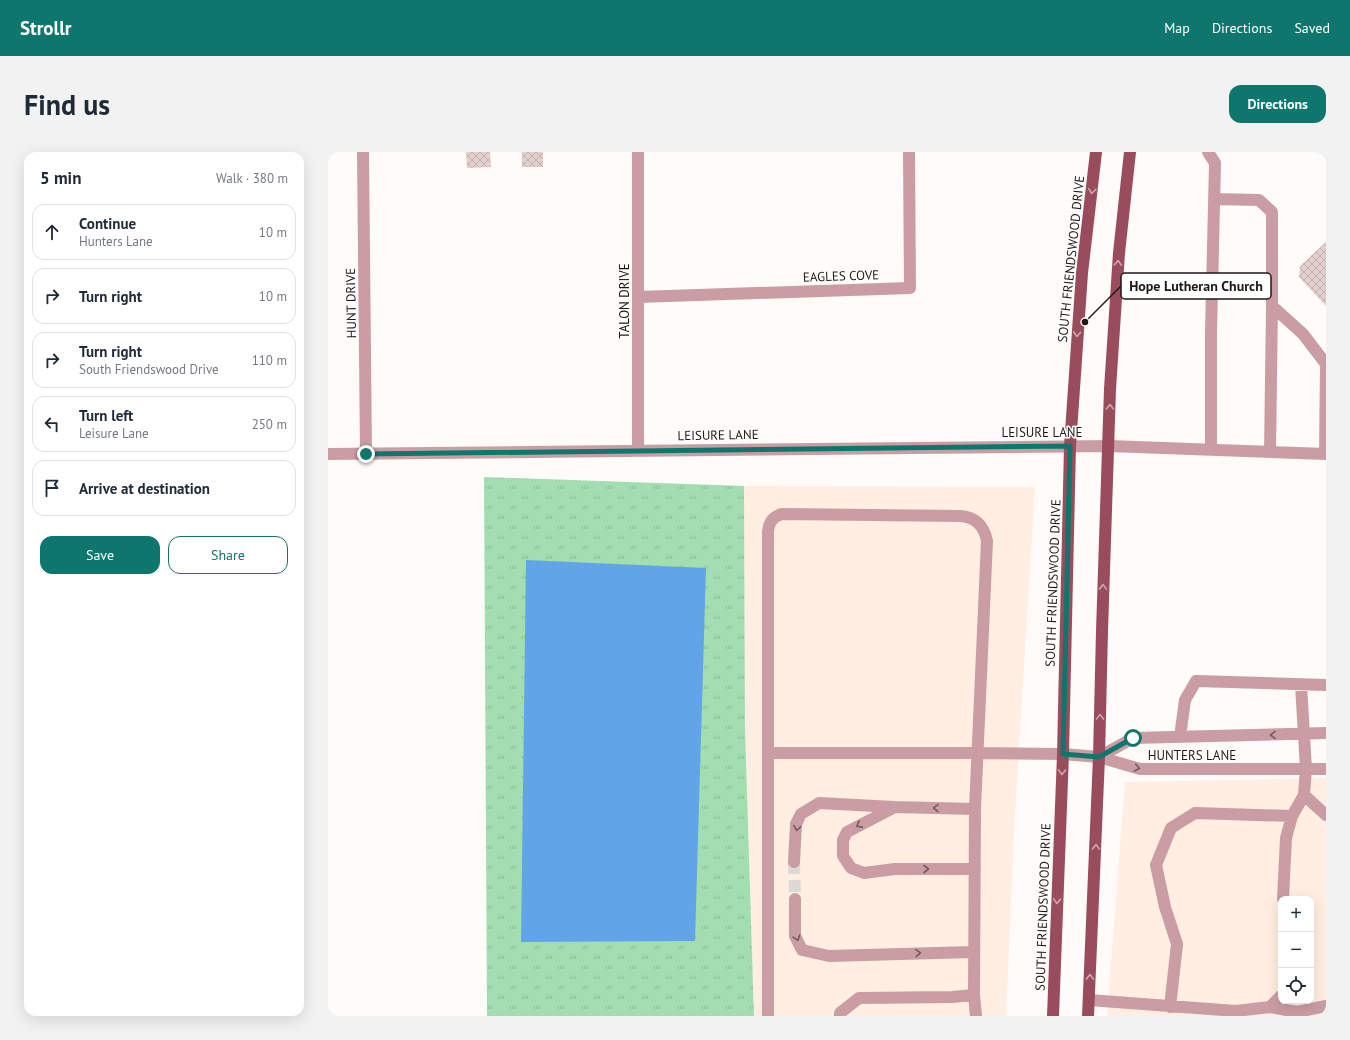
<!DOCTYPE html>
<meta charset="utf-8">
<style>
:root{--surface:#fff;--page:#f2f2f3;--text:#1f2937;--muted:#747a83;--line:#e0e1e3;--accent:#0f766e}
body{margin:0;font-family:"PT Sans",sans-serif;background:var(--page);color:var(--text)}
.controls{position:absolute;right:12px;bottom:12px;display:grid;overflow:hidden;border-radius:8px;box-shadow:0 4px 16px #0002}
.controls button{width:36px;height:36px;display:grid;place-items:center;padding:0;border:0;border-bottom:1px solid var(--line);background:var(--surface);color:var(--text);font:20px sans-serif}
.stop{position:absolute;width:12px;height:12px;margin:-9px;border:3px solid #0f766e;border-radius:50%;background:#fff}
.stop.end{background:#0f766e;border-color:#fff;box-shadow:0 1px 4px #0008}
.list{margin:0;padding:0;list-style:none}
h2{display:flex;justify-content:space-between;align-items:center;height:52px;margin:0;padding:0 16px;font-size:17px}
h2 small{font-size:13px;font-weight:400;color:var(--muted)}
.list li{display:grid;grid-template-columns:26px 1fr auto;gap:12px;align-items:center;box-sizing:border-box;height:56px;margin:0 8px 8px;padding:0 8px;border:1px solid var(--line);border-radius:12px}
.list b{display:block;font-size:15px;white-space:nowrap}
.list p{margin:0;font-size:13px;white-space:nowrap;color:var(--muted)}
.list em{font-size:13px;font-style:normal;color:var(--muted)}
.actions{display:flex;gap:8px;padding:12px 16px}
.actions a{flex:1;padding:9px 0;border:1px solid var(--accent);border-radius:12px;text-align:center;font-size:14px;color:var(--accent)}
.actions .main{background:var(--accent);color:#fff}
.icon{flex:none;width:22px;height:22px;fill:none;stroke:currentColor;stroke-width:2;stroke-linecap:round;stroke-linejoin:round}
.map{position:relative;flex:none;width:998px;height:864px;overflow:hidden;border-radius:12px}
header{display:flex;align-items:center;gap:24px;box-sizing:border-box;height:56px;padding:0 20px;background:var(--accent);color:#fff}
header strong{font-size:19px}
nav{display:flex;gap:22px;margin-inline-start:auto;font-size:14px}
.intro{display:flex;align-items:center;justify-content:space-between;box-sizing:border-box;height:96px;padding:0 24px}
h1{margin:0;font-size:28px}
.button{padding:10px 18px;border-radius:12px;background:var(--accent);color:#fff;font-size:14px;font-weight:700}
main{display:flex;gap:24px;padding:0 24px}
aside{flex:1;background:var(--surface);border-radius:12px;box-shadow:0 4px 16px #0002}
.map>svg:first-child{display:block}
.built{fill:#ffeee1;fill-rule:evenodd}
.grass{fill:url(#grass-tufts)}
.water{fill:#62a4e8}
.building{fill:url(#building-cross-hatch)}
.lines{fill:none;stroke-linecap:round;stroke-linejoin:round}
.minor-tunnel{stroke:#dcd9d6;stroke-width:12;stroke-dasharray:12 6;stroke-linecap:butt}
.minor{stroke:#ca9da4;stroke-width:12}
.major{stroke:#994d5c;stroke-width:12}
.oneway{stroke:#cca6ae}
.oneway2{stroke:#745b5c}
.route{stroke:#0f766e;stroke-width:5}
.labels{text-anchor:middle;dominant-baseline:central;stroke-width:3;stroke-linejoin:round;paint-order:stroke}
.street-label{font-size:13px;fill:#1e1915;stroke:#fff}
.leader{fill:none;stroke:#1e1915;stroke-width:1.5}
.callout-dot{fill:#1e1915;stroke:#fff;stroke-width:1.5}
.callout{fill:#fff;stroke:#1e1915;stroke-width:1.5}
.callout-label{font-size:14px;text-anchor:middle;font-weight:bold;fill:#1e1915}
</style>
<header>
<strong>Strollr</strong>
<nav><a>Map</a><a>Directions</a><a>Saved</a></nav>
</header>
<div class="intro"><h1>Find us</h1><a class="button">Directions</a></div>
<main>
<aside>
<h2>5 min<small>Walk · 380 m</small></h2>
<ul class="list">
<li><svg class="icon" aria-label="ahead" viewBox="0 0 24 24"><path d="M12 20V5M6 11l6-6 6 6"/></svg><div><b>Continue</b><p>Hunters Lane</p></div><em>10 m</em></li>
<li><svg class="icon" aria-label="right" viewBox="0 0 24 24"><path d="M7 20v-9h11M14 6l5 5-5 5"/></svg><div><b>Turn right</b></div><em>10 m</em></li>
<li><svg class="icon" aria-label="right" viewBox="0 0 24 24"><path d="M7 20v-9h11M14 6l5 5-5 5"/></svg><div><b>Turn right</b><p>South Friendswood Drive</p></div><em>110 m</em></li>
<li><svg class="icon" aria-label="left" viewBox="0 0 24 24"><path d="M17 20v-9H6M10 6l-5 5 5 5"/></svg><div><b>Turn left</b><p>Leisure Lane</p></div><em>250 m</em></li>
<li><svg class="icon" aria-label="arrive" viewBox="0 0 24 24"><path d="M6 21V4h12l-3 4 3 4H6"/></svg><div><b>Arrive at destination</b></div></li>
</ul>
<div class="actions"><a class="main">Save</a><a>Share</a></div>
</aside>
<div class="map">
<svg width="998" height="864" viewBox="0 0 998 864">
<defs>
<pattern id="grass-tufts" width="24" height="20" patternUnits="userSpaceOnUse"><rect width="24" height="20" fill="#a3deb2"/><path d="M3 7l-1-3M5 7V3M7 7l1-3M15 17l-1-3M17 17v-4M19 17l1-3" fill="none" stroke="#8cbe98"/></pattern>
<pattern id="building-cross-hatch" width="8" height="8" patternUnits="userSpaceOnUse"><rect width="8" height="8" fill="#e3d0cd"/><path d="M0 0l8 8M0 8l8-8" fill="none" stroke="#c2b2af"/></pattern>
</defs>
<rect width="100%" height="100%" fill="#fefbf8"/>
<path class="built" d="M 416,334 L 707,335 L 687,661 L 678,864 L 426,864 L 417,575 Z
M 998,626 L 998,864 L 779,864 L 797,630 ZM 953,747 L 983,747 L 983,849 L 953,849 Z"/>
<path class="grass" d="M 156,325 L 416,334 L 417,575 L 426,864 L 159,864 Z"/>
<path class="water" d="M 198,408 L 378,416 L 367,789 L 193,790 Z"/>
<path class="building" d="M 138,0 L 162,0 L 163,15 L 139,16 Z
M 194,0 L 215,0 L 215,15 L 194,15 Z
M 998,90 L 998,154 L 971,125 L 972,114 Z"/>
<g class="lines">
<path class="minor-tunnel" d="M 466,710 L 467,747"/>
<path class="minor" d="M 35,0 L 38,302
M 880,0 L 887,11 L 883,181 L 883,297
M 887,47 L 931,48 L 944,60 L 944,154 L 975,182 L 998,212 L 997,302
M 310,145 L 582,136 L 581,0
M 310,298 L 310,0
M 942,300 L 944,154
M 0,302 L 781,294 L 998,302
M 852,585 L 857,548 L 868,529 L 998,533
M 440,601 L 650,601 L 735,602 L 771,605 L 812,617 L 998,617
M 771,605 L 805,586 L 998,581
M 976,643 L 998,663
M 565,656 L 519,680 L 515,688 L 515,704 L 523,716 L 536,721 L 567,717 L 647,717
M 466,710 L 468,672 L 473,662 L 491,651 L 566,655 L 647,657
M 467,747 L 467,784 L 474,798 L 501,804 L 645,800
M 955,747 L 958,686 L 964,664 L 976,643 L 978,617 L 973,533
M 761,848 L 908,859 L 942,855 L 953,844
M 842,855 L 849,792 L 837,755 L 828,713 L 843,676 L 867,661 L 964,664
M 942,855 L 969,860 L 998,854
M 440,864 L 440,380 C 441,370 444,366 453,362 L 632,364 C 648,365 656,374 659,389 L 647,657 L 646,843
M 512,864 L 512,861 L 531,846 L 624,845 L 646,843 L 648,864"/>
<path class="major" d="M 725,864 L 735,602 L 742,294 L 754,121 L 768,0
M 760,864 L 771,605 L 774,479 L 782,237 L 791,101 L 802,0"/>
</g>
<defs><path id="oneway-chevron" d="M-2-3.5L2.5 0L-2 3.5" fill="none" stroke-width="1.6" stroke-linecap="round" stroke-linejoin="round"/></defs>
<g class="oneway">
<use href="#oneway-chevron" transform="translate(764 39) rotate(97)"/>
<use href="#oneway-chevron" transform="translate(790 111) rotate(-87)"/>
<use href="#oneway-chevron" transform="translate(749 182) rotate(94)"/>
<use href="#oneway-chevron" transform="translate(782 255) rotate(-88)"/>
<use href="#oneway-chevron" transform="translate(775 435) rotate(-88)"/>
<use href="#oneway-chevron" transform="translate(772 565) rotate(-89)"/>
<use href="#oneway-chevron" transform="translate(734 620) rotate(92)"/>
<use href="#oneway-chevron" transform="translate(768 695) rotate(-88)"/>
<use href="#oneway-chevron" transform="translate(729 749) rotate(92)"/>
<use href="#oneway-chevron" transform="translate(762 825) rotate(-88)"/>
</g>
<g class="oneway2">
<use href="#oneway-chevron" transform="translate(945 583) rotate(179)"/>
<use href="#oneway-chevron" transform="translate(809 616) rotate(12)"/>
<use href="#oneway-chevron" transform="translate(608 656) rotate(-179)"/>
<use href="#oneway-chevron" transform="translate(531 673) rotate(152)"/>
<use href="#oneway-chevron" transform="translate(469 676) rotate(99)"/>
<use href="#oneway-chevron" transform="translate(598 717)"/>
<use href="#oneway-chevron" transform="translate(469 786) rotate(72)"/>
<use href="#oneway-chevron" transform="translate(590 801) rotate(-2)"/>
</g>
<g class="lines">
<path class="route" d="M 38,302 L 742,294 L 735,602 L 771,605 L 805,586"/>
</g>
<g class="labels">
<g class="street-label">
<text transform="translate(743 107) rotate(-84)">SOUTH FRIENDSWOOD DRIVE</text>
<text transform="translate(513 124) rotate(-2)">EAGLES COVE</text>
<text transform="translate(296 149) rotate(-90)">TALON DRIVE</text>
<text transform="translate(23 151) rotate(-91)">HUNT DRIVE</text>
<text x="714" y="280">LEISURE LANE</text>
<text transform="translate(390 283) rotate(-1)">LEISURE LANE</text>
<text transform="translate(725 431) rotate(-88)">SOUTH FRIENDSWOOD DRIVE</text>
<text x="864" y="603">HUNTERS LANE</text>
<text transform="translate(715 755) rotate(-88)">SOUTH FRIENDSWOOD DRIVE</text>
</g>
</g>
<path class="leader" d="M757 170L793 134"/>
<circle class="callout-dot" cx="757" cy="170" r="4"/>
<rect class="callout" x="793" y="121" width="150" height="26" rx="4"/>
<g class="callout-label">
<text x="868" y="139">Hope Lutheran Church</text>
</g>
</svg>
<div class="controls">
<button>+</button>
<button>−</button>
<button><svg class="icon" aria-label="locate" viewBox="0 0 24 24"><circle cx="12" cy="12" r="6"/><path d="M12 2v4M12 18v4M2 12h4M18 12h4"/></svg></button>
</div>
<div class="stop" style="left:805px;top:586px"></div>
<div class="stop end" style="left:38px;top:302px"></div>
</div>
</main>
